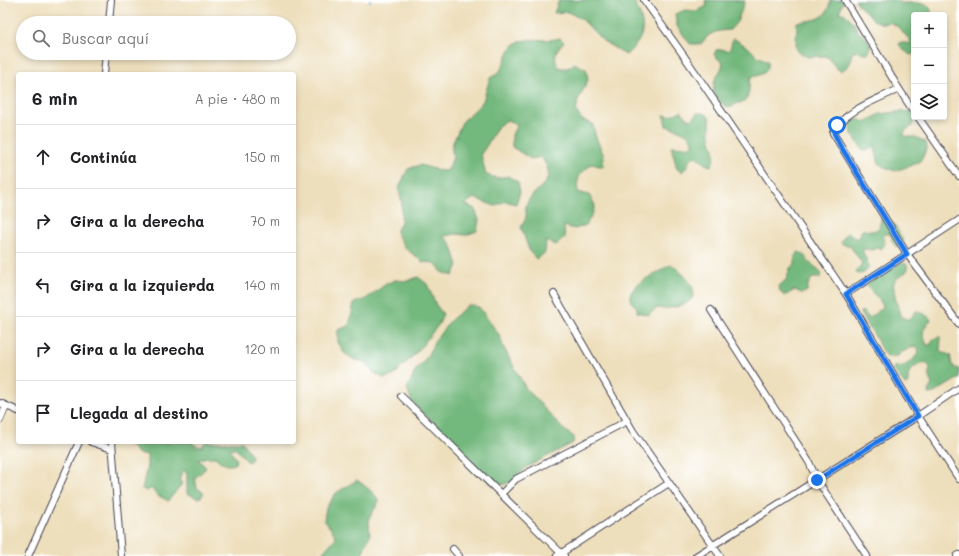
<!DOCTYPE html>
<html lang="es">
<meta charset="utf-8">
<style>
:root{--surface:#fff;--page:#f6f6f6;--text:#202124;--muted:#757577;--line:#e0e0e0}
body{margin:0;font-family:Mali,sans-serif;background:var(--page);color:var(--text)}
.controls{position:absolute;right:12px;top:12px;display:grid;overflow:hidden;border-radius:4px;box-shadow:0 2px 6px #0003}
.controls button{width:36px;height:36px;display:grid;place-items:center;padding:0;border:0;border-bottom:1px solid var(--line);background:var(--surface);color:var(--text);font:20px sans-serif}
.stop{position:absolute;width:12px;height:12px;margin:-9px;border:3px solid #1a73e8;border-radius:50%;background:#fff}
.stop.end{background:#1a73e8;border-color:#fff;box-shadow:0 1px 4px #0008}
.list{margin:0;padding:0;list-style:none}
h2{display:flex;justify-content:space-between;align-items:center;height:52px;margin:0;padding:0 16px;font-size:17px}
h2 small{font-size:13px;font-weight:400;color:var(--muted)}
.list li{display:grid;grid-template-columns:26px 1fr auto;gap:12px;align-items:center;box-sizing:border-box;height:64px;padding:0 16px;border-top:1px solid var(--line)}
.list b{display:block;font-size:15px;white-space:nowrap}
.list em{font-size:13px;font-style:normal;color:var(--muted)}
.icon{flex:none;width:22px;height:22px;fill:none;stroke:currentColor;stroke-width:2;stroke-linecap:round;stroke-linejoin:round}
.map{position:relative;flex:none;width:959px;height:556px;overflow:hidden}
.search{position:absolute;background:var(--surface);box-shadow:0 2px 6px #0003;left:16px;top:16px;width:280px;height:44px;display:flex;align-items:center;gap:10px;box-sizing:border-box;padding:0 14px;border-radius:22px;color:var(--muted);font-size:15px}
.panel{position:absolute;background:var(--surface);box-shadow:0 2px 6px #0003;left:16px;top:72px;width:280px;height:372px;border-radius:4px}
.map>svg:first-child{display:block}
.forest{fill:#73b87d;stroke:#4a6d5c}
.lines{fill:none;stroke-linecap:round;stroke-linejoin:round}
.stream{stroke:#59aad4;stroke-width:2}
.street-casing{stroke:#413e4e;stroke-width:8}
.street{stroke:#fff;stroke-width:6}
.route{stroke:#1a73e8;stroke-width:5}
</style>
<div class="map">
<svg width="959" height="556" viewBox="0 0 959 556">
<rect width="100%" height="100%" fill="#fff"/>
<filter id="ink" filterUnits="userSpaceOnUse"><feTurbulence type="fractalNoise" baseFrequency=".025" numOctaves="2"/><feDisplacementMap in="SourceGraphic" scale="8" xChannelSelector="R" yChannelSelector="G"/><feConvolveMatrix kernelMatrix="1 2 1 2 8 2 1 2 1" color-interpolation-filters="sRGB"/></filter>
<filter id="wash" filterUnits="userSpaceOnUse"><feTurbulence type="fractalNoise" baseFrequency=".012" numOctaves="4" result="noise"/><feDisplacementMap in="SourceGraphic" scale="16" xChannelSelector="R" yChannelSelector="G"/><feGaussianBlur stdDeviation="0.9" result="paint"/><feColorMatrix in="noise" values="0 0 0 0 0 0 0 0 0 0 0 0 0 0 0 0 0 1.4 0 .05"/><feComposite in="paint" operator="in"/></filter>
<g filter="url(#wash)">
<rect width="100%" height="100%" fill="#eedfbc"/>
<path class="forest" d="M 559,0 L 634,0 C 645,25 648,35 626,55 L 603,41 L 582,19 L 568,12 L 554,13 Z
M 705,0 L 745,1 L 737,22 L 730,30 C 715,31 710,32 701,44 L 690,44 L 677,26 L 675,14 L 685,10 L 697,11 L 707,6 Z
M 830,0 L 844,0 L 839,13 L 844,13 C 847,16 851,19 853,22 C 855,25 856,28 858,31 C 865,39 875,40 868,54 L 857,51 L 852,53 C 850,61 849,67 841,71 L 836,68 L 830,59 L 825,56 L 808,57 L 798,52 L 796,47 L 797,22 C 814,20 828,21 830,0 Z
M 855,0 L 895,0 L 901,3 L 917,3 L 928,5 L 931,10 L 931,15 L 914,15 L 914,54 L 910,55 C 906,51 900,49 899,43 L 901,42 L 909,44 L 911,41 L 898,27 L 890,22 L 884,24 L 873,20 L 870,15 L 861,8 Z
M 560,38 L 564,42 C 556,49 553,57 558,67 C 565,69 569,69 574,63 L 586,69 L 588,80 L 578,100 L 576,111 L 582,120 L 593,124 L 595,135 L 604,156 L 603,167 L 592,164 C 580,174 576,176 578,192 L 589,195 L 595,205 L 592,215 L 586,225 L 575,229 L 564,226 L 565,238 L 556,245 L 546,241 L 545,253 L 536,259 L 529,250 L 521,227 C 523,224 526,219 526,216 C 527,211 524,208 527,203 C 537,184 560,183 541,157 L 531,159 L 512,147 L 512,135 L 517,124 L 507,120 L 498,126 L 487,145 L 481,154 L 486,175 L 497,178 L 508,176 L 518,182 L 520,192 L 516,204 L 505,201 L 495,206 L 474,198 L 465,204 L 475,209 L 479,220 L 477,231 L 466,235 L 455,234 L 444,236 L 451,244 L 458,265 L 453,276 L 442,272 L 435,263 L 423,262 L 405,248 L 396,232 L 401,222 L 402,203 L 399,191 L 400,185 L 408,169 L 420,165 L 442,171 L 448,170 L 453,157 L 452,151 L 452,145 L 462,122 L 479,106 L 483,101 L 490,78 C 493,76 498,74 500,71 C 506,63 506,51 515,44 C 529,35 545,43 560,38 Z
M 733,38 L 749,48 L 757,56 L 768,61 C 770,73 761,75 751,77 C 747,87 752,93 744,102 L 738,103 L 729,108 C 718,102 710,92 715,80 C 718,73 722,70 723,63 L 714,55 L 716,50 L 722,49 L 727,51 L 730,49 Z
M 681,111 L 689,120 L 694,118 L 697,113 C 715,112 709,124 710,135 C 712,149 719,152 711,166 L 705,164 L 696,156 L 691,158 L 686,168 L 682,172 L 677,169 L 671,146 L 689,147 L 694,144 C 690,132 677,129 666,126 L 664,115 L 670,116 Z
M 913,111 L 914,117 L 916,117 L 911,127 L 906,130 L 903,135 L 910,137 L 915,137 L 926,142 L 927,147 L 922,159 L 918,163 L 895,171 L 884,167 L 879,164 L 875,148 L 863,150 L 853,136 L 849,125 L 854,118 L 865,122 L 880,114 L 896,112 Z
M 883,217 L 895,225 L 903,240 L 904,242 L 901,247 C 892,248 893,240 890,234 L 884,234 L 883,236 L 885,244 L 881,249 L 880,247 L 873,250 L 865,249 L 863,250 C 863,257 868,258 868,268 C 866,273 861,275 856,273 L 862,263 L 850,246 L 842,244 L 841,241 L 848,232 L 857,239 C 865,225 860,231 874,231 L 879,228 L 881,219 Z
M 799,252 L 805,255 C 810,267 814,264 822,273 L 820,278 L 812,278 L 808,285 L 807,291 C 802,295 800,292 795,290 L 786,295 L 783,295 L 780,291 L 779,286 L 786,280 L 790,268 L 795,264 L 795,255 Z
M 902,263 L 907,264 L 907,271 C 903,275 896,278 894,282 C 892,285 898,310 900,314 L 902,317 L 909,320 L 916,311 C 921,311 925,315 929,317 L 931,320 C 921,330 922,333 927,345 L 930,345 L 933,340 L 939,336 L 941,338 L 940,350 L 941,352 L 950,355 C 952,361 950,367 959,369 L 959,378 L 934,393 L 929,394 L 928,391 L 932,384 C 930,380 928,377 929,372 C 929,371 930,370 930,369 C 929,358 913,366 910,372 C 907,376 909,380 908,384 L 905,385 L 893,369 L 894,367 L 904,366 L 913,360 L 919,352 L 918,348 L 915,346 L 902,352 L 898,356 L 887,357 C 883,354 878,343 876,338 C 871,329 864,321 860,313 L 861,311 C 865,312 866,316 870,318 C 874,313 880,311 883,307 C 880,297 870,293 866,284 L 884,274 L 893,266 Z
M 672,265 C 687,276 708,298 679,306 C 671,308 664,310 657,308 L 648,315 L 637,312 L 637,307 C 616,294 647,278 658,272 C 663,270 665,266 672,265 Z
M 418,277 L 427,284 L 436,305 L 443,314 L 439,324 L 417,352 L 393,376 L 383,378 L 373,372 L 365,362 L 355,360 L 344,353 L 338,342 L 338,330 L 349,326 L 354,303 L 366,299 L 386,284 L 395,280 L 407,281 Z
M 468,305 L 479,307 L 500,336 L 503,346 L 525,387 L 563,429 L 574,437 L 573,443 L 527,467 L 510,482 L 499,486 L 490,483 L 467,459 L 445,432 L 419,410 L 411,400 L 407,389 L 417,368 L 425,360 L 436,339 L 451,320 Z
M 123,442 L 192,442 L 196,446 L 202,447 L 205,442 L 242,442 L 250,453 L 252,459 L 248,462 L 235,448 L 229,449 L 236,459 L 235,464 C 226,467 222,463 215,457 L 206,457 L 198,460 L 200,461 L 206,468 L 195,478 L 197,488 L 204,493 L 201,497 L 197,498 L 187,493 L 187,475 L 185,470 L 181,474 L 179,479 L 182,484 L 168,501 C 160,495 156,498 152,488 L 147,491 L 142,489 L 147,466 L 147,454 L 141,455 L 136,452 L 133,447 Z
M 357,480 C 365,486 374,492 379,501 L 370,517 L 369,523 L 370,535 L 361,556 L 321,556 L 324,551 L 336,538 C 334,531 328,526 324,520 L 326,507 L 333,498 L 332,497 L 336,493 Z"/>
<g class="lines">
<path class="stream" d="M 370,0 L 370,1"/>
</g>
</g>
<g filter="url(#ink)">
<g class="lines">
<defs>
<path id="street" d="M 644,0 L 684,56 L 846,294 L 918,416 L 959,479
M 845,0 L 899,89 L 914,112
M 109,23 L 111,0
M 104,74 L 106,53
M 899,89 C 878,99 843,111 833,133 L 907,254 L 959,324
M 918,117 L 959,176
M 554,294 L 633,431 L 720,556
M 846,294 L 959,220
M 711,310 L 809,462 L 817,480 L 867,556
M 401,396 L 564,556
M 0,403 L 18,411
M 0,420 L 6,406
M 91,442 L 112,449
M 112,442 L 121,556
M 501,494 L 516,479 L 627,421
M 453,549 L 459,556
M 28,556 L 79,442
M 557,556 L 669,483
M 696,556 L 918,416 L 959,388
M 957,556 L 959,555"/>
</defs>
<use href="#street" class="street-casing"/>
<use href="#street" class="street"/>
</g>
</g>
<g class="lines" filter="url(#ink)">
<path class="route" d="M 817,480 L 918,416 L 846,294 L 907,254 L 840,145 L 834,133 L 837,125"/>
</g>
</svg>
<div class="controls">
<button>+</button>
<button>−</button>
<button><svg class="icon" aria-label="layers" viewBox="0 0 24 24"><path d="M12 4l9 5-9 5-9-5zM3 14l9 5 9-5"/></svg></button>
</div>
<div class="stop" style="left:837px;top:125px"></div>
<div class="stop end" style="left:817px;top:480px"></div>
<div class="search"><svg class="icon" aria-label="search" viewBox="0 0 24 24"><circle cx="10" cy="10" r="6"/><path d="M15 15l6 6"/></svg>Buscar aquí</div>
<section class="panel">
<h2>6 min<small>A pie · 480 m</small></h2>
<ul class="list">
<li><svg class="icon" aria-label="ahead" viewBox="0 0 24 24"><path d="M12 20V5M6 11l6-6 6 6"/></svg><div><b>Continúa</b></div><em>150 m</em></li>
<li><svg class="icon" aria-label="right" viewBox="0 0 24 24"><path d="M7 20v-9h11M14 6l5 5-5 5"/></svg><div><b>Gira a la derecha</b></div><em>70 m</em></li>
<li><svg class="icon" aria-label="left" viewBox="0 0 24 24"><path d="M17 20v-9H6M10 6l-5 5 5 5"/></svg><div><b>Gira a la izquierda</b></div><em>140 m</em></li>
<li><svg class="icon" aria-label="right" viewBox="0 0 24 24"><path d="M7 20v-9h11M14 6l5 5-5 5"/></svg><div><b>Gira a la derecha</b></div><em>120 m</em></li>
<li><svg class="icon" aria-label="arrive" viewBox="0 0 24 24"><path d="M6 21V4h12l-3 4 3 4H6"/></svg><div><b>Llegada al destino</b></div></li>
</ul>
</section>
</div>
